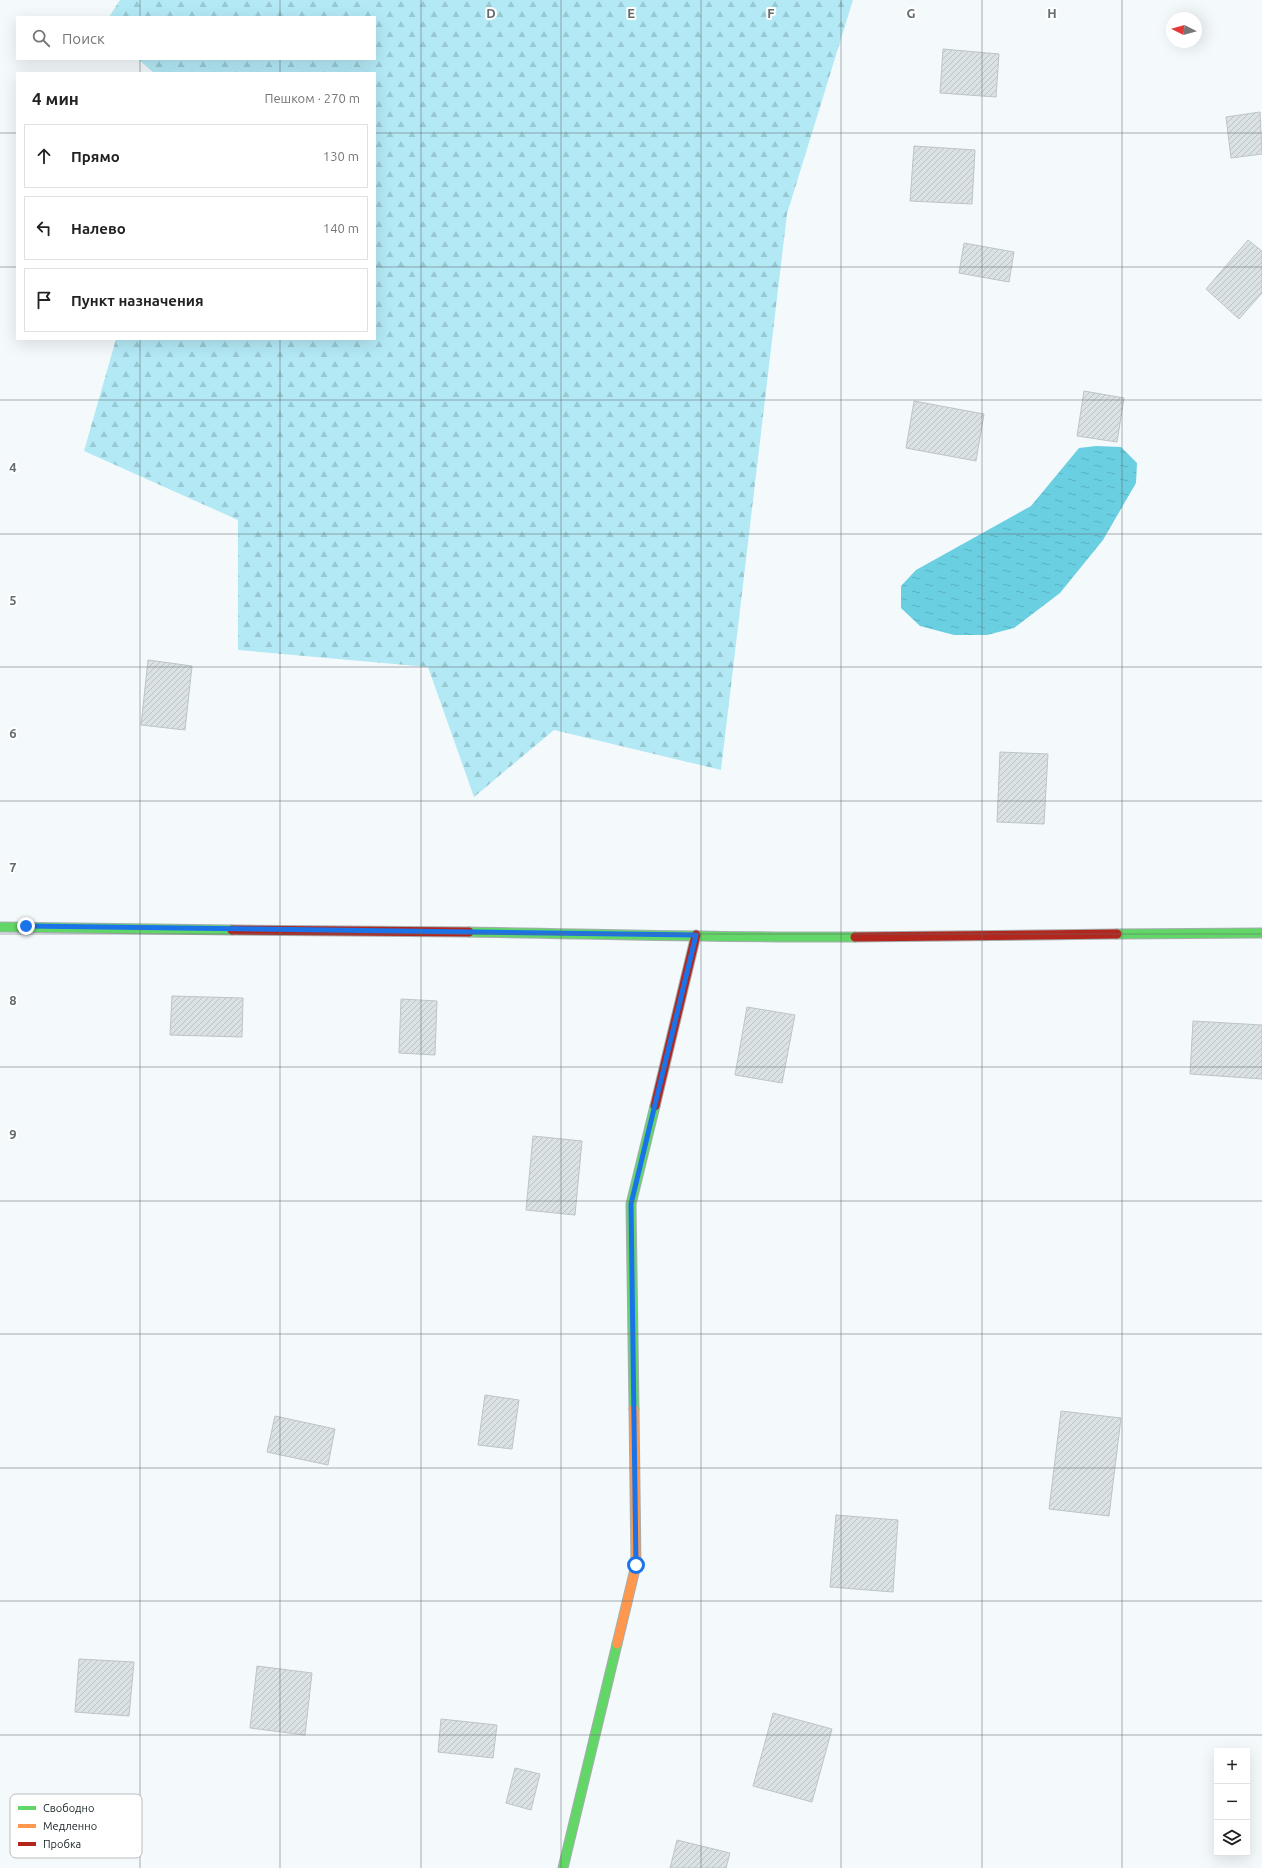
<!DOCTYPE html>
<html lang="ru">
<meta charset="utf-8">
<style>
:root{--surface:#fff;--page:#f6f6f6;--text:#222;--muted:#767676;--line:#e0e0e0}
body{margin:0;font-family:Ubuntu,sans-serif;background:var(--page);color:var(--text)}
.controls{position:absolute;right:12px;bottom:12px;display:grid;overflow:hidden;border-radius:0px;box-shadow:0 4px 16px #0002}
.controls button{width:36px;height:36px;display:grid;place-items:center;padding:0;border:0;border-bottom:1px solid var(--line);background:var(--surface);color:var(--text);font:20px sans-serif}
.compass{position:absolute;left:1166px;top:12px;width:36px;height:36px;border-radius:50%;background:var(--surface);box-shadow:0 4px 16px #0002;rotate:276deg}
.stop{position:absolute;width:12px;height:12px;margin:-9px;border:3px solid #1a73e8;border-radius:50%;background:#fff}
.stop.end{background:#1a73e8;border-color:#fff;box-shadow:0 1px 4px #0008}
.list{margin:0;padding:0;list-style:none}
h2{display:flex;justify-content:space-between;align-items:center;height:52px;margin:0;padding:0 16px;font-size:17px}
h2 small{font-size:13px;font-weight:400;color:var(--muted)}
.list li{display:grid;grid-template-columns:26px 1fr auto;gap:12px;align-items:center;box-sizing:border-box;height:64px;margin:0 8px 8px;padding:0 8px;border:1px solid var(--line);border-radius:0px}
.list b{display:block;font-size:15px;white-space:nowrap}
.list em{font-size:13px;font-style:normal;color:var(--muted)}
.icon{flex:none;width:22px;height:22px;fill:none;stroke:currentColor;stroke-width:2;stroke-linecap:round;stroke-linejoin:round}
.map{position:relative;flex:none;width:1262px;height:1868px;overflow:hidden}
.search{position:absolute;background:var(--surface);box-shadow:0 4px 16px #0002;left:16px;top:16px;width:360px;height:44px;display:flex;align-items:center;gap:10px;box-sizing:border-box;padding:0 14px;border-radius:0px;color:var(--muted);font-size:15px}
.panel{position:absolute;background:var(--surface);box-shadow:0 4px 16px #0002;left:16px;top:72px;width:360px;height:268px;border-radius:0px}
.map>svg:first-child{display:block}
.forest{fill:url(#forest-firs)}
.water{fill:url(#water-ripples)}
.building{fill:url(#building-hatch);stroke:#bcc5c7}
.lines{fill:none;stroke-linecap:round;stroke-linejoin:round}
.fast-casing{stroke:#a5adaf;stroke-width:11}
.slow-casing{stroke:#a5adaf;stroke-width:11}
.jam-casing{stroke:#a5adaf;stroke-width:11}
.fast{stroke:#63d668;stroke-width:9}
.slow{stroke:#ff974d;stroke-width:9}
.jam{stroke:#b3261e;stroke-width:9}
.route{stroke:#1a73e8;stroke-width:5}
.grid{fill:none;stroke:#636c6e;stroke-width:1;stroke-opacity:0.55}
.key{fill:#fff;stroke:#b9bcbd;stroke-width:1}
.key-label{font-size:11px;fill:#152022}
.grid-label{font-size:13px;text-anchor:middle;font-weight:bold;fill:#636c6e;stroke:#fff;stroke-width:4;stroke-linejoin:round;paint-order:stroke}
</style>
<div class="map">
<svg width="1262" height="1868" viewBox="0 0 1262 1868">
<defs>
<pattern id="forest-firs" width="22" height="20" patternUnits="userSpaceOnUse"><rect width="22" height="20" fill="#b2e9f5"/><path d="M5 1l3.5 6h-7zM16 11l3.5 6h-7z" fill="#98c8d2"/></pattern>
<pattern id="water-ripples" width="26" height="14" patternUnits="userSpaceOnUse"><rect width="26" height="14" fill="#6acfe1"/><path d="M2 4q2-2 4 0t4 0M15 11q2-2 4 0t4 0" fill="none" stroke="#5bb1c1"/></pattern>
<pattern id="building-hatch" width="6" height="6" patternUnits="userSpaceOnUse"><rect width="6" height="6" fill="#dae2e4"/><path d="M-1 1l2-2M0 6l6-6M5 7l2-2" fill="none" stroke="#bac2c3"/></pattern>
</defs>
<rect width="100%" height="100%" fill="#f4fafc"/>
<path class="forest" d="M 120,0 L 853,0 L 787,214 L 721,770 L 554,730 L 474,797 L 428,667 L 238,650 L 238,520 L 84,451 L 116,339 L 375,339 L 375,73 L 154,73 L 138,59 L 375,59 L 375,17 L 109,17 Z"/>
<path class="water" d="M 1096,446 L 1121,447 L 1137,463 L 1136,483 L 1103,540 L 1060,593 L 1014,628 L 987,635 L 954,635 L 920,626 L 901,608 L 901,586 L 916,570 L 1031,506 L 1079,448 Z"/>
<path class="building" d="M 943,49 L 999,54 L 996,97 L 940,93 Z
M 1260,112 L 1262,154 L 1231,158 L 1226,117 Z
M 914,146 L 975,150 L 972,204 L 910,201 Z
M 1248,240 L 1262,251 L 1262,293 L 1239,319 L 1206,289 Z
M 964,243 L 1014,252 L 1009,282 L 959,273 Z
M 1084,391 L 1124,398 L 1117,442 L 1077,436 Z
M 914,401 L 984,414 L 976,461 L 906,448 Z
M 148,660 L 192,666 L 185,730 L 141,725 Z
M 1000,752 L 1048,754 L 1044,824 L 997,822 Z
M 172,996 L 243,998 L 242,1037 L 170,1035 Z
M 401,999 L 437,1001 L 435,1055 L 399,1053 Z
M 747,1007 L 795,1015 L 782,1083 L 735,1075 Z
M 1193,1021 L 1262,1025 L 1262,1079 L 1190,1074 Z
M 533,1136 L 582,1141 L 575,1215 L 526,1210 Z
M 485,1395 L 519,1400 L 512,1449 L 478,1445 Z
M 1061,1411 L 1121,1418 L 1109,1516 L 1049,1509 Z
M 275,1416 L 335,1429 L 328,1465 L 267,1452 Z
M 836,1515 L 898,1520 L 893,1592 L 830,1587 Z
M 79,1659 L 134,1662 L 129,1716 L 75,1712 Z
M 257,1666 L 312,1673 L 305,1735 L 250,1728 Z
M 773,1713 L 832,1729 L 812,1802 L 753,1786 Z
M 441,1719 L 497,1725 L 493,1758 L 438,1752 Z
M 515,1768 L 540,1774 L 531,1810 L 506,1803 Z
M 677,1840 L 730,1853 L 726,1868 L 670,1868 Z"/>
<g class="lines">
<defs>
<path id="fast" d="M 0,927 L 232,930
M 469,932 C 598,934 727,938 855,937
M 1117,934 L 1262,933
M 634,1409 L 631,1204 L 655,1106
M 563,1868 L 617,1644"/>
<path id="slow" d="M 617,1644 L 636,1565 L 634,1409"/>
<path id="jam" d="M 232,930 L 469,932
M 855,937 L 1117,934
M 655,1106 L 696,935"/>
</defs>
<use href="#fast" class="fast-casing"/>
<use href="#slow" class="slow-casing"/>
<use href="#jam" class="jam-casing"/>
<use href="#fast" class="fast"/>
<use href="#slow" class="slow"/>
<use href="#jam" class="jam"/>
</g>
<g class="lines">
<path class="route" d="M 26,926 L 696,935 L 631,1204 L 636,1565"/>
</g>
<path class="grid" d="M 140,0 L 140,17M 280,0 L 280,17M 421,0 L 421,1868M 561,0 L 561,1868M 701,0 L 701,1868M 841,0 L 841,1868M 982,0 L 982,1868M 1122,0 L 1122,1868M 140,59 L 140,73M 280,59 L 280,73M 0,133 L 17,133M 375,133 L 1262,133M 0,267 L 17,267M 375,267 L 1262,267M 140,339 L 140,1868M 280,339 L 280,1868M 0,400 L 1262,400M 0,534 L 1262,534M 0,667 L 1262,667M 0,801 L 1262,801M 0,934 L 1262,934M 0,1067 L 1262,1067M 0,1201 L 1262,1201M 0,1334 L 1262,1334M 0,1468 L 1262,1468M 0,1601 L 1262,1601M 0,1735 L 1262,1735"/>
<rect x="10" y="1794" width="132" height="64" rx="6" class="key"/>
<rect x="18" y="1806" width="18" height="4" fill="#63d668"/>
<rect x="18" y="1824" width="18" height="4" fill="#ff974d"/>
<rect x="18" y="1842" width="18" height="4" fill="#b3261e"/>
<g class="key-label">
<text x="43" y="1812">Свободно</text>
<text x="43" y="1830">Медленно</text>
<text x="43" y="1848">Пробка</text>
</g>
<g class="grid-label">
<text x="491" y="18">D</text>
<text x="631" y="18">E</text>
<text x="771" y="18">F</text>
<text x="911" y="18">G</text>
<text x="1052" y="18">H</text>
<text x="13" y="472">4</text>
<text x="13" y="605">5</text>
<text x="13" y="738">6</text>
<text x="13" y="872">7</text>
<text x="13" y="1005">8</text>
<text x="13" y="1139">9</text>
</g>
</svg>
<div class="controls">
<button>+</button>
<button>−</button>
<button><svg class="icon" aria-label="layers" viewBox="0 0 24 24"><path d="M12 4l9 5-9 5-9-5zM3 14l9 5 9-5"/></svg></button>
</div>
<svg class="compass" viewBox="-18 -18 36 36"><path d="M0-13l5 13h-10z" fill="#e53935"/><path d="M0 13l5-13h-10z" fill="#767676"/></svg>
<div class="stop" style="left:636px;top:1565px"></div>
<div class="stop end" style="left:26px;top:926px"></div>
<div class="search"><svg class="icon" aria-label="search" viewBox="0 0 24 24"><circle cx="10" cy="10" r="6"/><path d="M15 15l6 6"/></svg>Поиск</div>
<section class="panel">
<h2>4 мин<small>Пешком · 270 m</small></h2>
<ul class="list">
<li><svg class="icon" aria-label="ahead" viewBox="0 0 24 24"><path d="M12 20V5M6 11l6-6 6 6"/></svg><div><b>Прямо</b></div><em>130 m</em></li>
<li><svg class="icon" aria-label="left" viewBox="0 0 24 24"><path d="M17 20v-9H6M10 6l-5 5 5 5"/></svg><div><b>Налево</b></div><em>140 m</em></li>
<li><svg class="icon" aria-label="arrive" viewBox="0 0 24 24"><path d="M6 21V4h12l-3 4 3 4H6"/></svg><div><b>Пункт назначения</b></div></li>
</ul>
</section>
</div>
